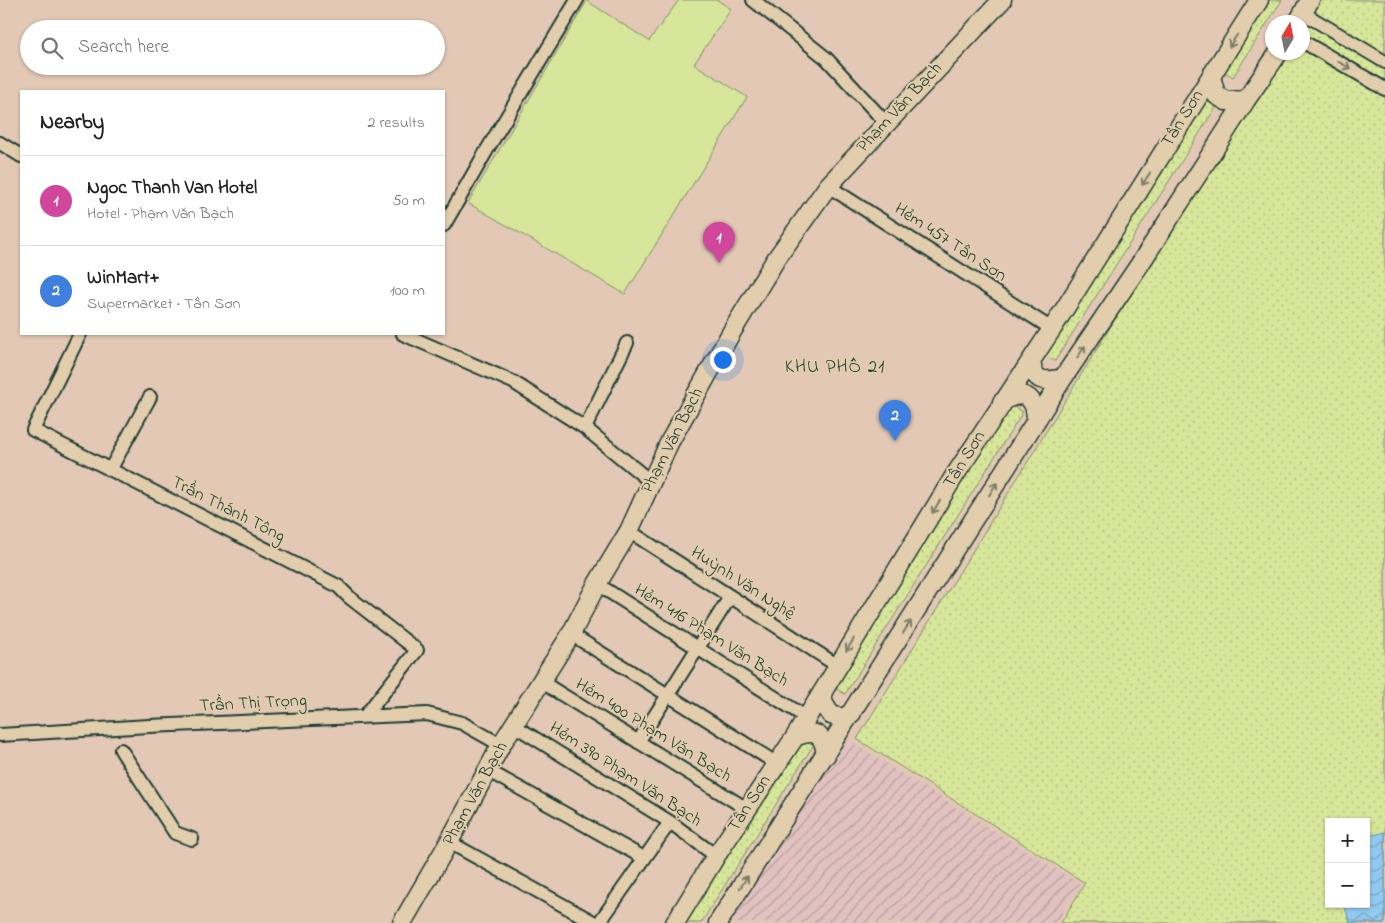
<!DOCTYPE html>
<meta charset="utf-8">
<style>
:root{--surface:#fff;--page:#f6f6f6;--text:#202124;--muted:#757577;--line:#e0e0e0;--accent:#111827}
body{margin:0;font-family:"Indie Flower",sans-serif;background:var(--page);color:var(--text)}
.controls{position:absolute;right:15px;bottom:15px;display:grid;overflow:hidden;border-radius:0px;box-shadow:0 1px 4px #0004}
.controls button{width:45px;height:45px;display:grid;place-items:center;padding:0;border:0;border-bottom:1px solid var(--line);background:var(--surface);color:var(--text);font:25px sans-serif}
.compass{position:absolute;left:1265px;top:15px;width:45px;height:45px;border-radius:50%;background:var(--surface);box-shadow:0 1px 4px #0004;rotate:10deg}
.you{position:absolute;left:722px;top:359px;width:18px;height:18px;margin:-12px;border:4px solid #fff;border-radius:50%;background:#1a73e8;box-shadow:0 0 0 8px #1a73e833}
.badge{display:grid;place-items:center;width:32px;height:32px;border-radius:50%;background:var(--accent);color:#fff;font-size:16px;font-weight:700}
.pin{position:absolute;translate:-50% -41px;filter:drop-shadow(0 1px 2px #0008)}
.pin::after{content:'';position:absolute;top:26px;width:18px;height:15px;background:inherit;clip-path:polygon(0 0,100% 0,50% 100%)}
.list{margin:0;padding:0;list-style:none}
h2{display:flex;justify-content:space-between;align-items:center;height:65px;margin:0;padding:0 20px;font-size:21px}
h2 small{font-size:16px;font-weight:400;color:var(--muted)}
.list li{display:grid;grid-template-columns:32px 1fr auto;gap:15px;align-items:center;box-sizing:border-box;height:90px;padding:0 20px;border-top:1px solid var(--line)}
.list b{display:block;font-size:19px;white-space:nowrap}
.list p{margin:0;font-size:16px;white-space:nowrap;color:var(--muted)}
.list em{font-size:16px;font-style:normal;color:var(--muted)}
.icon{flex:none;width:28px;height:28px;fill:none;stroke:currentColor;stroke-width:2;stroke-linecap:round;stroke-linejoin:round}
.map{position:relative;flex:none;width:1385px;height:923px;overflow:hidden}
.search{position:absolute;background:var(--surface);box-shadow:0 1px 4px #0004;left:20px;top:20px;width:425px;height:55px;display:flex;align-items:center;gap:12px;box-sizing:border-box;padding:0 18px;border-radius:28px;color:var(--muted);font-size:19px}
.panel{position:absolute;background:var(--surface);box-shadow:0 1px 4px #0004;left:20px;top:90px;width:425px;height:245px;border-radius:0px}
.map>svg:first-child{display:block}
.industrial{fill:url(#industrial-furrows)}
.grass{fill:url(#grass-dots);stroke:#7b9267;fill-rule:evenodd}
.garden{fill:#d7e69a;stroke:#7b9267}
.water{fill:url(#water-waves);stroke:#6591a5}
.lines{fill:none;stroke-linecap:round;stroke-linejoin:round}
.street-casing{stroke:#1f3d34;stroke-width:16}
.secondary-casing{stroke:#1f3d34;stroke-width:21}
.street{stroke:#e2cdac;stroke-width:12}
.secondary{stroke:#e2cdac;stroke-width:18}
.oneway{stroke:#777e6a}
.labels{text-anchor:middle;dominant-baseline:central;stroke-width:4;stroke-linejoin:round;paint-order:stroke}
.street-label{font-size:18px;fill:#1f3d34;stroke:#e2cdac}
.neighbourhood-label{font-size:19px;letter-spacing:1px;fill:#1f3d34;stroke:#e2cdac}
</style>
<div class="map">
<svg width="1385" height="923" viewBox="0 0 1385 923">
<defs>
<pattern id="industrial-furrows" width="10" height="10" patternUnits="userSpaceOnUse" patternTransform="scale(1.25)"><rect width="10" height="10" fill="#e2c2c0"/><path d="M-1 1l2-2M0 10L10 0M9 11l2-2" fill="none" stroke="#b79f9d"/></pattern>
<pattern id="grass-dots" width="8" height="8" patternUnits="userSpaceOnUse" patternTransform="scale(1.25)"><rect width="8" height="8" fill="#d7e69a"/><path d="M2 2h.1M6 6h.1" fill="none" stroke="#b8c685" stroke-width="1.8" stroke-linecap="round"/></pattern>
<pattern id="water-waves" width="16" height="10" patternUnits="userSpaceOnUse" patternTransform="scale(1.25)"><rect width="16" height="10" fill="#93c9f1"/><path d="M0 5q4-4 8 0t8 0" fill="none" stroke="#77a4c4"/></pattern>
</defs>
<rect width="100%" height="100%" fill="#e2c8b5"/>
<filter id="ink" filterUnits="userSpaceOnUse"><feTurbulence type="fractalNoise" baseFrequency=".02" numOctaves="2"/><feDisplacementMap in="SourceGraphic" scale="10" xChannelSelector="R" yChannelSelector="G"/><feConvolveMatrix kernelMatrix="1 2 1 2 8 2 1 2 1" color-interpolation-filters="sRGB"/></filter>
<g filter="url(#ink)">
<path class="industrial" d="M 845,738 L 1080,884 L 1056,923 L 729,923 Z"/>
<path class="grass" d="M 1259,0 L 1282,0 L 1233,77 L 1217,67 Z
M 1311,0 L 1385,0 L 1385,923 L 1061,923 L 1085,883 L 857,739 L 1279,53 L 1302,52 L 1302,22 ZM 1329,822 L 1366,822 L 1366,904 L 1329,904 Z
M 1197,95 L 1216,107 L 1055,361 L 1034,349 Z
M 1002,400 L 1023,412 L 845,694 L 827,683 Z
M 795,734 L 814,744 L 701,923 L 675,923 Z"/>
<path class="garden" d="M 679,0 L 717,0 L 731,9 L 694,64 L 747,97 L 625,294 L 468,203 L 587,1 L 649,41 Z"/>
<path class="water" d="M 1385,832 L 1385,923 L 1350,923 L 1344,904 L 1366,904 L 1366,844 L 1373,835 Z"/>
<g class="lines">
<defs>
<path id="street" d="M 753,0 L 826,58 L 886,123
M 1303,13 L 1385,62
M 1302,41 L 1385,89
M 0,143 L 21,156
M 828,186 L 1052,329
M 444,225 L 488,148 L 577,0
M 80,334 L 33,430 L 338,586 L 349,597 L 417,650 L 365,716
M 403,334 L 513,382 L 585,428 L 651,482
M 585,428 L 627,343
M 110,470 L 150,397
M 629,531 L 838,666
M 597,584 L 807,718
M 571,634 L 776,763
M 540,681 L 747,809
M 515,726 L 670,822 L 716,856
M 0,735 L 149,726 L 427,714 L 462,723 L 501,745
M 638,742 L 730,597
M 121,750 L 175,833 L 192,839
M 487,770 L 644,858
M 449,842 L 595,923
M 599,923 L 670,822"/>
<path id="secondary" d="M 1298,22 L 1310,0
M 1212,74 L 1212,80 L 1216,95 L 1226,101 L 1246,100
M 1031,361 C 1034,383 1045,382 1063,378
M 1002,402 C 1024,388 1036,397 1036,421
M 822,693 L 824,704 L 831,715 L 842,718 L 852,713
M 795,737 C 816,729 823,733 826,755
M 402,923 L 449,842 L 501,745 L 571,634 L 597,584 L 629,531 L 670,441 L 731,333 L 776,259 L 828,186 L 1002,0
M 675,923 L 716,856 L 795,737 L 955,475 L 1052,329 L 1259,0
M 718,923 L 1063,378 L 1140,264 L 1246,100 L 1279,52"/>
</defs>
<use href="#street" class="street-casing"/>
<use href="#secondary" class="secondary-casing"/>
<use href="#street" class="street"/>
<use href="#secondary" class="secondary"/>
</g>
<defs><path id="oneway-shaft" d="M-6 0H5M1.5-3L5.5 0L1.5 3" fill="none" stroke-width="1.6" stroke-linecap="round" stroke-linejoin="round" transform="scale(1.25)"/></defs>
<g class="oneway">
<use href="#oneway-shaft" transform="translate(1233 41) rotate(123)"/>
<use href="#oneway-shaft" transform="translate(1344 65) rotate(31)"/>
<use href="#oneway-shaft" transform="translate(1146 179) rotate(122)"/>
<use href="#oneway-shaft" transform="translate(1081 352) rotate(-56)"/>
<use href="#oneway-shaft" transform="translate(993 489) rotate(-58)"/>
<use href="#oneway-shaft" transform="translate(936 507) rotate(121)"/>
<use href="#oneway-shaft" transform="translate(907 627) rotate(-58)"/>
<use href="#oneway-shaft" transform="translate(850 645) rotate(122)"/>
<use href="#oneway-shaft" transform="translate(744 882) rotate(-57)"/>
</g>
</g>
<g class="labels">
<g class="street-label">
<text transform="translate(900 108) rotate(-47)">Phạm Văn Bạch</text>
<text transform="translate(1183 119) rotate(-58)">Tân Sơn</text>
<text transform="translate(950 243) rotate(33)">Hẻm 457 Tân Sơn</text>
<text transform="translate(673 441) rotate(-63)">Phạm Văn Bạch</text>
<text transform="translate(965 460) rotate(-58)">Tân Sơn</text>
<text transform="translate(228 510) rotate(27)">Trần Thánh Tông</text>
<text transform="translate(743 584) rotate(33)">Huỳnh Văn Nghệ</text>
<text transform="translate(711 636) rotate(32)">Hẻm 416 Phạm Văn Bạch</text>
<text transform="translate(253 704) rotate(-3)">Trần Thị Trọng</text>
<text transform="translate(653 731) rotate(32)">Hẻm 400 Phạm Văn Bạch</text>
<text transform="translate(625 775) rotate(33)">Hẻm 390 Phạm Văn Bạch</text>
<text transform="translate(476 794) rotate(-61)">Phạm Văn Bạch</text>
<text transform="translate(750 804) rotate(-57)">Tân Sơn</text>
</g>
<g class="neighbourhood-label">
<text x="835" y="367">KHU PHỐ 21</text>
</g>
</g>
</svg>
<div class="controls">
<button>+</button>
<button>−</button>
</div>
<svg class="compass" viewBox="-18 -18 36 36"><path d="M0-13l5 13h-10z" fill="#e53935"/><path d="M0 13l5-13h-10z" fill="#757577"/></svg>
<div class="you"></div>
<div class="pin badge" style="left:719px;top:263px;background:#d1479c">1</div>
<div class="pin badge" style="left:895px;top:441px;background:#3f7fe0">2</div>
<div class="search"><svg class="icon" aria-label="search" viewBox="0 0 24 24"><circle cx="10" cy="10" r="6"/><path d="M15 15l6 6"/></svg>Search here</div>
<section class="panel">
<h2>Nearby<small>2 results</small></h2>
<ul class="list">
<li><span class="badge" style="background:#d1479c">1</span><div><b>Ngoc Thanh Van Hotel</b><p>Hotel · Phạm Văn Bạch</p></div><em>50 m</em></li>
<li><span class="badge" style="background:#3f7fe0">2</span><div><b>WinMart+</b><p>Supermarket · Tân Sơn</p></div><em>100 m</em></li>
</ul>
</section>
</div>
